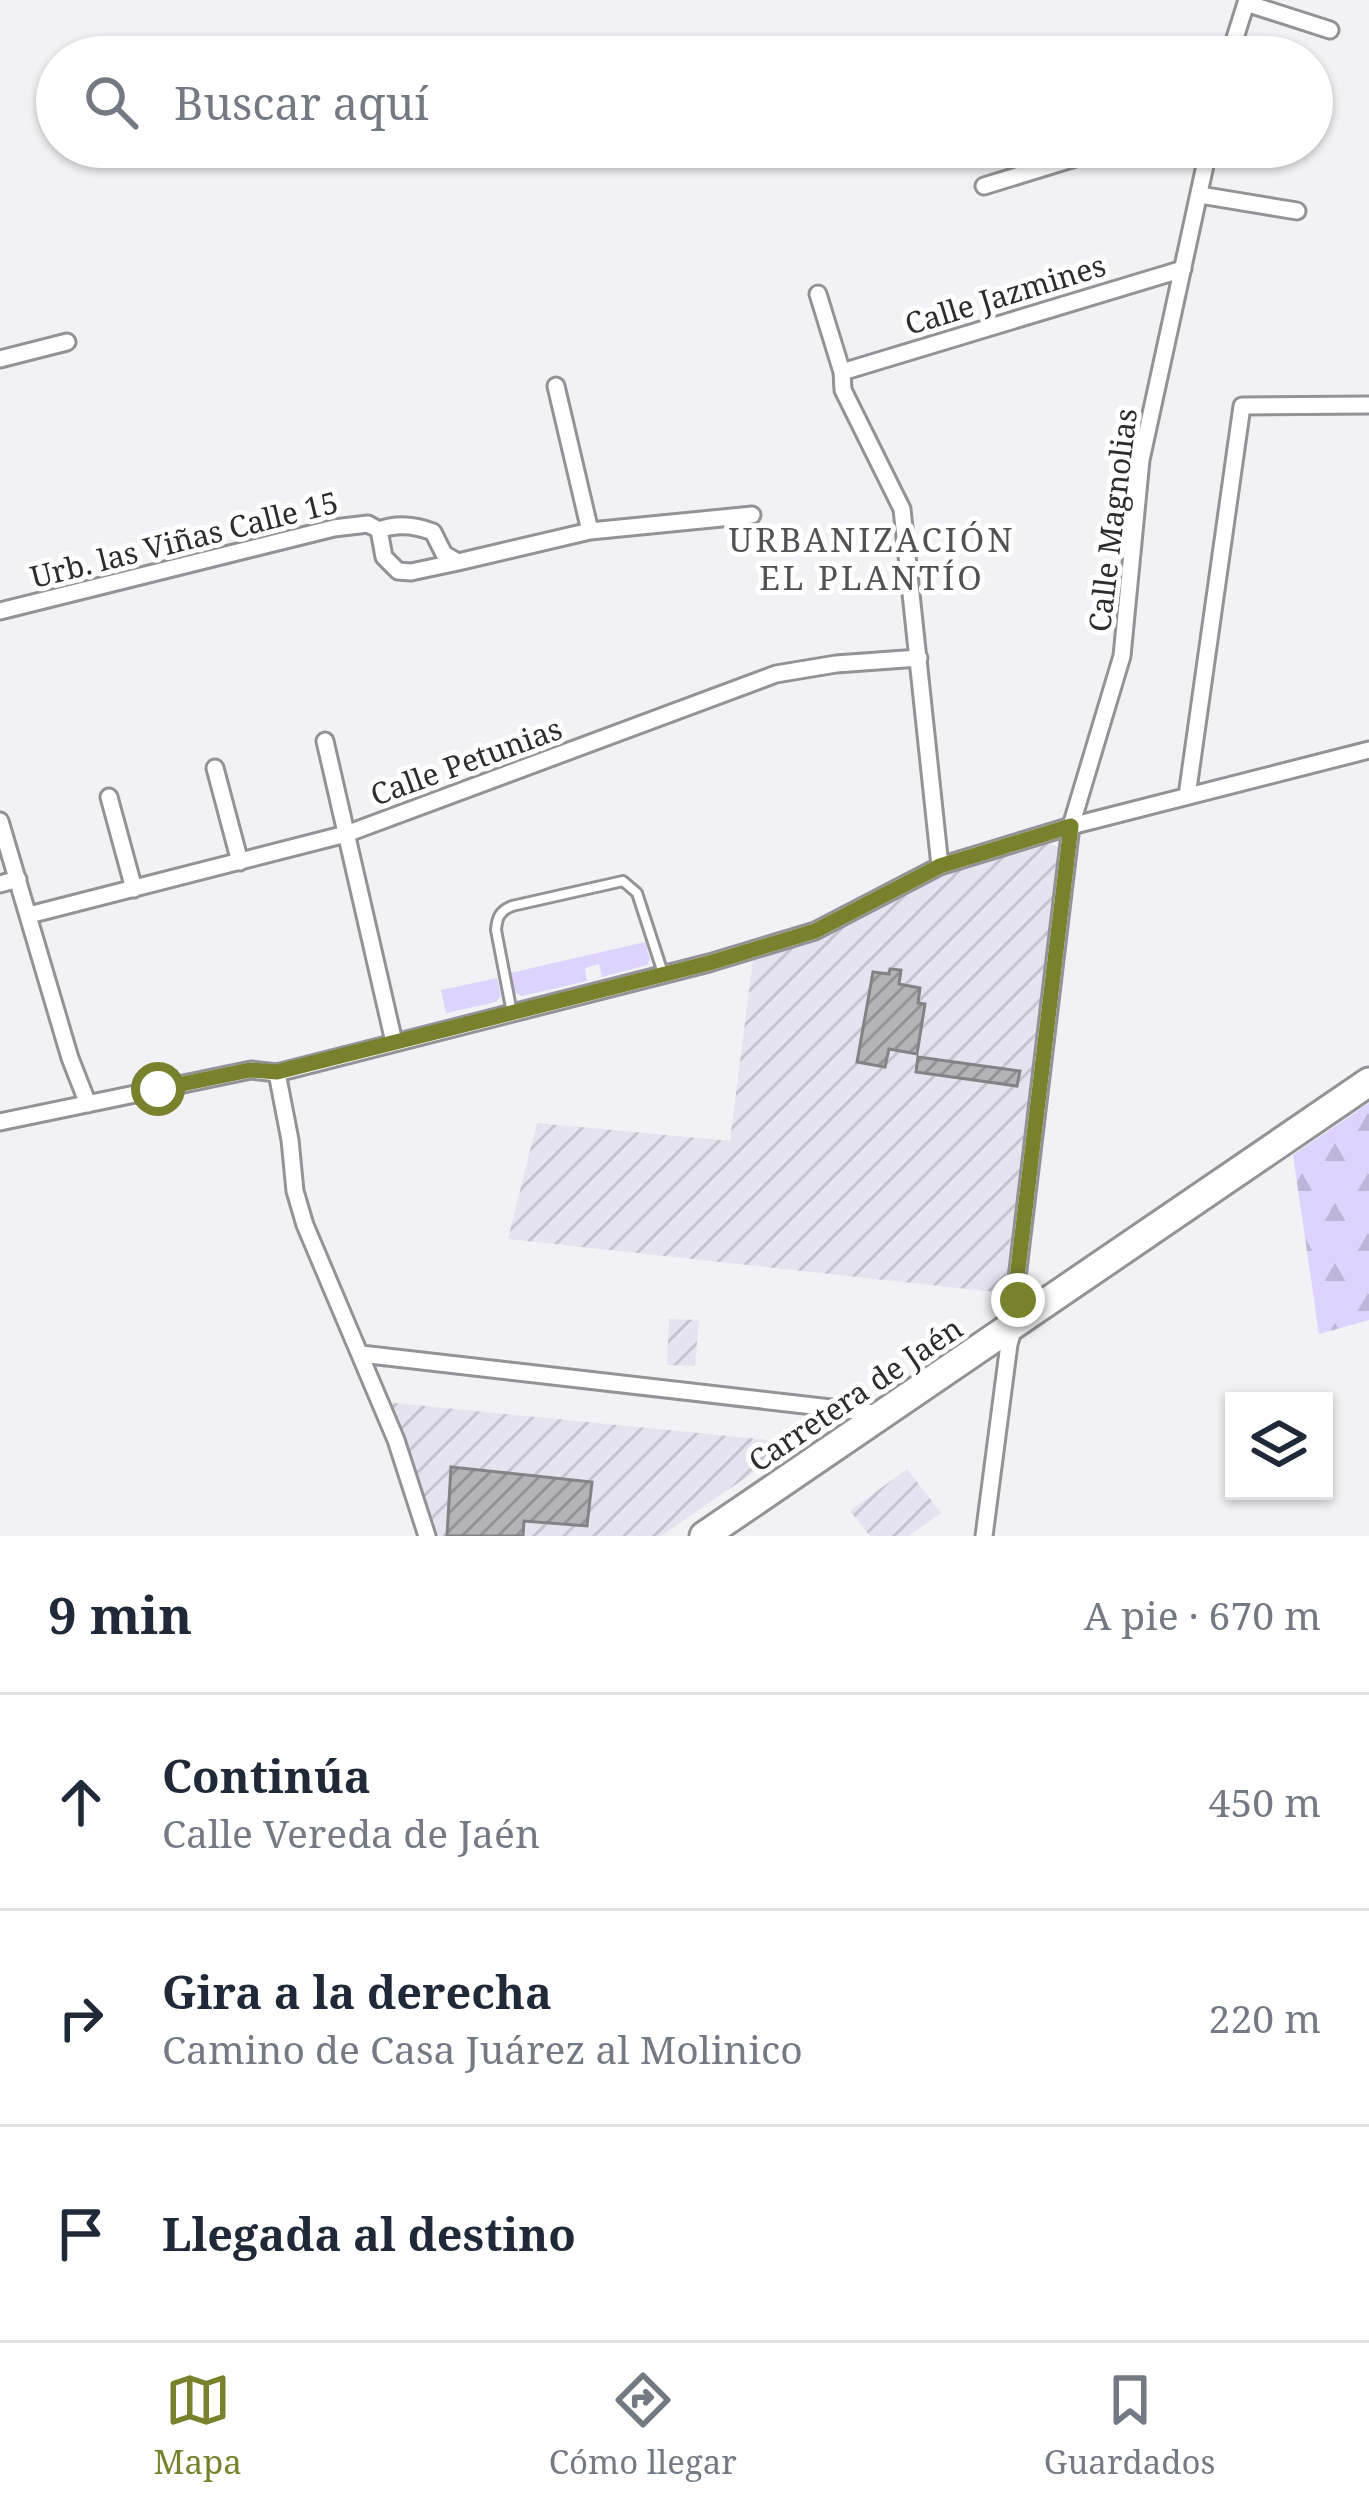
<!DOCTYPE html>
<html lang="es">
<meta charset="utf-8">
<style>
:root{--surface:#fff;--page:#f2f2f3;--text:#1f2937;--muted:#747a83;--line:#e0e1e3;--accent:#79812d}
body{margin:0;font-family:"Noto Serif",serif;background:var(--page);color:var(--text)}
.controls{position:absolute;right:36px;bottom:36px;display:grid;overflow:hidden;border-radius:0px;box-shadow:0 3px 9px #0004}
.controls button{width:108px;height:108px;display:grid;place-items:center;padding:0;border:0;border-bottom:3px solid var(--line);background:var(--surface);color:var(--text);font:60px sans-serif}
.stop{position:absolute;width:36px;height:36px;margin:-27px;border:9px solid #79812d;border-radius:50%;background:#fff}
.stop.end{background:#79812d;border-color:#fff;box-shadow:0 3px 12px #0008}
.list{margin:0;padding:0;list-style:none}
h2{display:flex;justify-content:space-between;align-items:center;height:156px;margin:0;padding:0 48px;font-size:51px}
h2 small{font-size:39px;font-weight:400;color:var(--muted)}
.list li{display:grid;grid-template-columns:78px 1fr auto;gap:36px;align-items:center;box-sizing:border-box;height:216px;padding:0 48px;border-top:3px solid var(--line)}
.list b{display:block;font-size:45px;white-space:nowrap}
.list p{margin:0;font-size:39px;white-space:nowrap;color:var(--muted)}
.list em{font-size:39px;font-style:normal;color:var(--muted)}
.icon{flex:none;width:66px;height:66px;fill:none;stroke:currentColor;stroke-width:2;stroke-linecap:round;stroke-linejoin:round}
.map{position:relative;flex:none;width:1369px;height:1536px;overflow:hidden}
.search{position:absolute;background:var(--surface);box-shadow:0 3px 9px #0004;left:36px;right:36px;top:36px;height:132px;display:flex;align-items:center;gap:30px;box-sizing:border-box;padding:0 42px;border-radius:66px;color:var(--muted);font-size:45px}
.sheet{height:804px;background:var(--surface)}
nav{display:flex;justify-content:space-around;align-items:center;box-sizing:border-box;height:168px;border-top:3px solid var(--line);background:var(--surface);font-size:33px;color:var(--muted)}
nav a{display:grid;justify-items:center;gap:6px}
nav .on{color:var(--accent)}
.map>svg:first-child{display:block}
.industrial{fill:url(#industrial-furrows)}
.green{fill:#dcd4fd}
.forest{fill:url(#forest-firs)}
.building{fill:url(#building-hatch);stroke:#838286;stroke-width:3}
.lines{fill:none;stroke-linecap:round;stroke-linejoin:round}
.lane-casing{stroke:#939296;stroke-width:14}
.street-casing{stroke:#939296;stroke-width:21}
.highway-casing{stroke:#939296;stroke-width:33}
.lane{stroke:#fff;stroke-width:8}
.street{stroke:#fff;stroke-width:15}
.highway{stroke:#fff;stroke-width:27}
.route{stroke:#79812d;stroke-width:15}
.labels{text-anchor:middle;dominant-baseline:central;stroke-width:10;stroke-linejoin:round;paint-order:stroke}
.street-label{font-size:30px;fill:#2d2d2f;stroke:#fff}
.neighbourhood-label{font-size:33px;letter-spacing:3px;fill:#525155;stroke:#fff}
</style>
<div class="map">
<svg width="1369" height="1536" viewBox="0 0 1369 1536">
<defs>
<pattern id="industrial-furrows" width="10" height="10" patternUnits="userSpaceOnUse" patternTransform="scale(3)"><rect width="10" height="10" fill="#e5e3ef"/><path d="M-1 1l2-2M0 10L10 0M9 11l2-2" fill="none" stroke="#c5c3cd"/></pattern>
<pattern id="forest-firs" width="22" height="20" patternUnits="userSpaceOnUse" patternTransform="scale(3)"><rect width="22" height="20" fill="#dcd4fd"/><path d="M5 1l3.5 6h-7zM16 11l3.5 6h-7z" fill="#bdb6d9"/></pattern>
<pattern id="building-hatch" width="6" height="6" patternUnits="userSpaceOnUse" patternTransform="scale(3)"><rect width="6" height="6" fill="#b4b3b8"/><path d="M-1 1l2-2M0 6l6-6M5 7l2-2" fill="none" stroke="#939296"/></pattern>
</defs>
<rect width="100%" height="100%" fill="#f2f1f5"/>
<path class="industrial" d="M 1045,843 L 1059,847 L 1004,1293 L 508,1239 L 537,1123 L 730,1141 L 753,959 L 817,935 L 951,871 Z
M 669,1319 L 699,1320 L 695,1366 L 667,1365 Z
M 385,1402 L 788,1442 L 793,1445 L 661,1536 L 432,1536 Z
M 907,1469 L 941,1513 L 909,1536 L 870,1536 L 850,1511 Z"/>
<path class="green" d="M 645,942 L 650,959 L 647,965 L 602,977 L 599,964 L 585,968 L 587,981 L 522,996 L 514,992 L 510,973 Z
M 497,978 L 501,996 L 496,1002 L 446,1013 L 441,990 Z"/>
<path class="forest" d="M 1369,1103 L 1369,1320 L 1319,1334 L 1293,1155 Z"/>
<path class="building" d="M 890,969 L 901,970 L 899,984 L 920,988 L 918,1003 L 925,1004 L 917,1054 L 889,1049 L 885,1067 L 857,1062 L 873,972 L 889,974 Z
M 918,1057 L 1020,1071 L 1017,1086 L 916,1072 Z
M 451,1467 L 592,1482 L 587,1526 L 524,1521 L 523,1536 L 447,1536 Z"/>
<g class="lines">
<defs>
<path id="lane" d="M 512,1013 L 496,930 C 497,917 500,911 512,906 L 623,881 L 637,893 L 663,973"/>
<path id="street" d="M 1246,3 L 1330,30
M 1229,57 L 1247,0
M 984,186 L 1111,147
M 1200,195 L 1297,211
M 818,294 L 842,372 L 843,390 L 902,509 L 940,866
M 0,359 L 67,342
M 842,372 L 1183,269
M 556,386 L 590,531
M 379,530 L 384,557 L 398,571 L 411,572 L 458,562
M 0,611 L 334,528 L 368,524 L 379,530 C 397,523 415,525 433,532 L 444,554 L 458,562 L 590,531 L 752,515
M 325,741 L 394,1042
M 215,768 L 240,862
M 1187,796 L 1242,406 L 1369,405
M 109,797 L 134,889
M 0,821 L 70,1058 L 88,1104
M 0,884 L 18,879
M 29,915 L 346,834 L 776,674 L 836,664 L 919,658
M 277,1073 L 290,1140 L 295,1191 L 305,1225 L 396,1440 L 427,1536
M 0,1122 L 251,1070 L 277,1073 L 709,963 L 815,931 L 940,866 L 1071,826 L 1369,750
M 361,1354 L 883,1414
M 984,1536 L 1009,1344 L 1021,1304 L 1016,1286 L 1071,826 L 1122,656 L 1141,460 L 1209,147"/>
<path id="highway" d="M 704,1536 L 1369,1082"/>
</defs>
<use href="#lane" class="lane-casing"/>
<use href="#street" class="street-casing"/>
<use href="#highway" class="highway-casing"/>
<use href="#lane" class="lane"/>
<use href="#street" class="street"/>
<use href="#highway" class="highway"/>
</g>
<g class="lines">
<path class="route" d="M 158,1089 L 250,1070 L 277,1072 L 709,963 L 815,931 L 940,866 L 1071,826 L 1016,1286 L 1018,1300"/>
</g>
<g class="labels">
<g class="street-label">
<text transform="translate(1005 294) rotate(-17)">Calle Jazmines</text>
<text transform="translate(1112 520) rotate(-83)">Calle Magnolias</text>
<text transform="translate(184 539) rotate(-14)">Urb. las Viñas Calle 15</text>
<text transform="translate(466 761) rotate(-20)">Calle Petunias</text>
<text transform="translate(855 1394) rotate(-34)">Carretera de Jaén</text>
</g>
<g class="neighbourhood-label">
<text x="872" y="539">URBANIZACIÓN<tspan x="872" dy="38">EL PLANTÍO</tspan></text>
</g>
</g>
</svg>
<div class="controls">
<button><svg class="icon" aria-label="layers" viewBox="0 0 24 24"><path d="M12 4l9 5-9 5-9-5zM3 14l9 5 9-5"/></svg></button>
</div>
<div class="stop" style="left:158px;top:1089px"></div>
<div class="stop end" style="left:1018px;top:1300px"></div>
<div class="search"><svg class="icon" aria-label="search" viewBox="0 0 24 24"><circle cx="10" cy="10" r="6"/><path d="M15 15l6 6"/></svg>Buscar aquí</div>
</div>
<section class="sheet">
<h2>9 min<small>A pie · 670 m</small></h2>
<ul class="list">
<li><svg class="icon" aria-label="ahead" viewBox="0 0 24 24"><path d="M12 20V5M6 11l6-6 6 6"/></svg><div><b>Continúa</b><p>Calle Vereda de Jaén</p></div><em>450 m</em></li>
<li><svg class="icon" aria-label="right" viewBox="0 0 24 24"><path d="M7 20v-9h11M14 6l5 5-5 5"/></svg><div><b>Gira a la derecha</b><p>Camino de Casa Juárez al Molinico</p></div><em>220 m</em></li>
<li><svg class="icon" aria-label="arrive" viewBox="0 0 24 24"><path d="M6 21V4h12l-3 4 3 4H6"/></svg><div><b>Llegada al destino</b></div></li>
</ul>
</section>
<nav>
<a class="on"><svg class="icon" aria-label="map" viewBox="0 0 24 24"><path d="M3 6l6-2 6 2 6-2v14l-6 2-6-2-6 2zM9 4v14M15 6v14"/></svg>Mapa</a>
<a><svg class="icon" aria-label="directions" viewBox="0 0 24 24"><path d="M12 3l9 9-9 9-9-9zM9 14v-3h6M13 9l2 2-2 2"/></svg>Cómo llegar</a>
<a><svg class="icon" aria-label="saved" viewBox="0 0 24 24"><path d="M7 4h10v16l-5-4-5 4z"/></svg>Guardados</a>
</nav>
